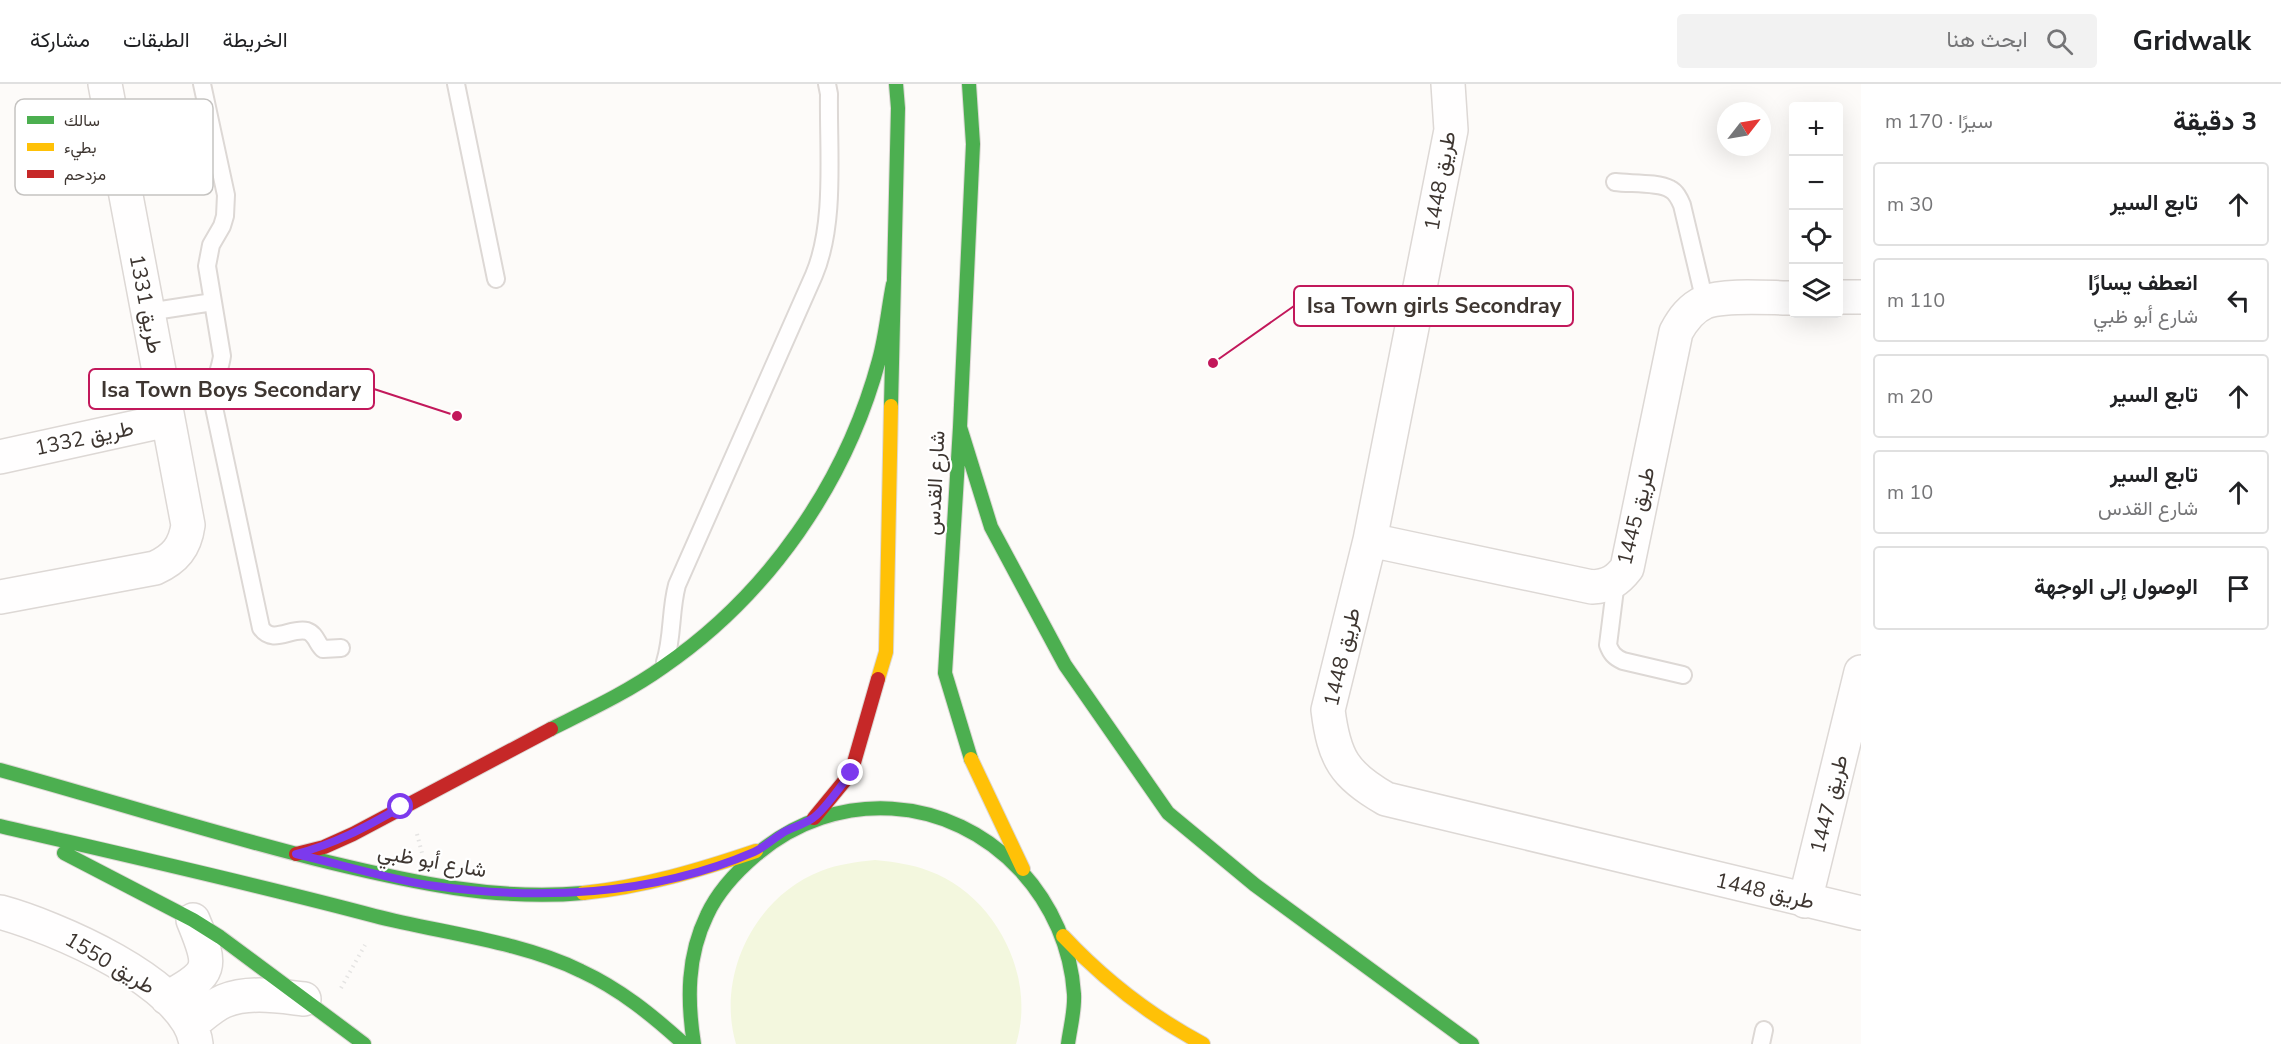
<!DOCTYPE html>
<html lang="ar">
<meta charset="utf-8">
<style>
:root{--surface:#fff;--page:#f2f2f2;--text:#202124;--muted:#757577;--line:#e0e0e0}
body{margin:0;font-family:"Nunito Sans",Vazirmatn,sans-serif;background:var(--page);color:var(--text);direction:rtl}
.controls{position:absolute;right:18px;top:18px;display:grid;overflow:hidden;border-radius:6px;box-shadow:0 6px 24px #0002}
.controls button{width:54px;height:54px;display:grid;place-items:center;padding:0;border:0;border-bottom:2px solid var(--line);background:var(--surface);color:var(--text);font:30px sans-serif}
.compass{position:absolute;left:1717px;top:18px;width:54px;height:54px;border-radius:50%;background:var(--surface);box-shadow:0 6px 24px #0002;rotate:59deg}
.stop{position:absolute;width:18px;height:18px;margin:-14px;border:4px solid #7c3aed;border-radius:50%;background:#fff}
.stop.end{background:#7c3aed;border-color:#fff;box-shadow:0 2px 6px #0008}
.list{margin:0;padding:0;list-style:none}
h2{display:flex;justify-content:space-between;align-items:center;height:78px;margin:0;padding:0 24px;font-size:26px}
h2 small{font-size:20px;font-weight:400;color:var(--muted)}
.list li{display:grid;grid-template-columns:39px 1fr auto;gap:18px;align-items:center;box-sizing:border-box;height:84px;margin:0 12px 12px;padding:0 12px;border:2px solid var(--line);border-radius:6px}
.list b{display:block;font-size:22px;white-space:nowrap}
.list p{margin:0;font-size:20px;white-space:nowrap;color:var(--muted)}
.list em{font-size:20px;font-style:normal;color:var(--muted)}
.icon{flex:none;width:33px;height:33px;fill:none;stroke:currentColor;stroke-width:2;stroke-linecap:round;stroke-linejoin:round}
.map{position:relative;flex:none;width:1861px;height:960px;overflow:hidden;direction:ltr}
header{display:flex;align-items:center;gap:36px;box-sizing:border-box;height:84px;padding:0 30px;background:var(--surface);border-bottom:2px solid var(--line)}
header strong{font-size:28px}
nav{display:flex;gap:33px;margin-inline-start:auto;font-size:21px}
.search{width:420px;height:54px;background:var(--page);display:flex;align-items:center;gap:15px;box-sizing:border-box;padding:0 21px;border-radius:6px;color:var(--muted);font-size:22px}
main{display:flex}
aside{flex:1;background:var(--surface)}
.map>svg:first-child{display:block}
.green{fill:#f3f7de}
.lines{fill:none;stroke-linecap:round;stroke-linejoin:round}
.lane-casing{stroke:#ddd8d5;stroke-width:20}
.street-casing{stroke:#ddd8d5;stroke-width:36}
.fast-casing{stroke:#ddd8d5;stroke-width:16}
.slow-casing{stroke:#ddd8d5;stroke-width:16}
.jam-casing{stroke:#ddd8d5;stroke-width:16}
.path{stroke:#e5e4e3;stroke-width:4;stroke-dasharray:1.5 4.5;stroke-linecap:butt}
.lane{stroke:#fffefe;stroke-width:16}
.street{stroke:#fffefe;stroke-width:33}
.fast{stroke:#4caf50;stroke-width:14}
.slow{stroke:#ffc107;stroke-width:14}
.jam{stroke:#c62828;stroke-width:14}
.route{stroke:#7c3aed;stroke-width:8}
.labels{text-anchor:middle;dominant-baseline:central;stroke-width:4.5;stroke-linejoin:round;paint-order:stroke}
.street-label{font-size:21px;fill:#3e3631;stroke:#fff}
.key{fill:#fff;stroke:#c5c3c1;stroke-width:1.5}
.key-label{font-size:16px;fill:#3e3631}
.leader{fill:none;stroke:#c2185b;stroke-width:2}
.callout-dot{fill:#c2185b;stroke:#fff;stroke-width:2}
.callout{fill:#fff;stroke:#c2185b;stroke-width:2}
.callout-label{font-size:22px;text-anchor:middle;font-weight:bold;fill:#3e3631}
</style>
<header>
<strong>Gridwalk</strong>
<div class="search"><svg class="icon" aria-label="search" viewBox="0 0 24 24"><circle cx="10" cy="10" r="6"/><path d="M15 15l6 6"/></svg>ابحث هنا</div>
<nav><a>الخريطة</a><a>الطبقات</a><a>مشاركة</a></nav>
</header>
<main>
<aside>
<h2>3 دقيقة<small>سيرًا · 170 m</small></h2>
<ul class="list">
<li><svg class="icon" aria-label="ahead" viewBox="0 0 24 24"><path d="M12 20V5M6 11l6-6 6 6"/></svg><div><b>تابع السير</b></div><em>30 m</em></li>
<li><svg class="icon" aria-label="left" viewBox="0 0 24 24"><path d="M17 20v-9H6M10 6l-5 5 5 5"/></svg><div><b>انعطف يسارًا</b><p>شارع أبو ظبي</p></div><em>110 m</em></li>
<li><svg class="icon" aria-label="ahead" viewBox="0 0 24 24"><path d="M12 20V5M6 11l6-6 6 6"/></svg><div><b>تابع السير</b></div><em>20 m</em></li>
<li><svg class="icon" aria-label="ahead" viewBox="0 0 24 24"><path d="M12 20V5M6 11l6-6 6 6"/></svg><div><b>تابع السير</b><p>شارع القدس</p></div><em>10 m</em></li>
<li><svg class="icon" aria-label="arrive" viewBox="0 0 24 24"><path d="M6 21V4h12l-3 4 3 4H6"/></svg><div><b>الوصول إلى الوجهة</b></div></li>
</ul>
</aside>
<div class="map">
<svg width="1861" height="960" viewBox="0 0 1861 960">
<rect width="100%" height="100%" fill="#fdfbf9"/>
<path class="green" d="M 875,776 C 894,778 911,780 929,787 C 995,811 1037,892 1016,960 L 736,960 C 716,892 754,813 821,787 C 839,780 856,778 875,776 Z"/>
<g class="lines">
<defs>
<path id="lane" d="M 202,0 L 226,111 L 225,132 L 222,142 L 211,161 L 207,182 L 222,272 C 220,287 213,299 212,314 L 261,544 C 273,561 291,543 307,547 C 316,550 317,560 323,565 L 341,564
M 456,0 L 496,195
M 1615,98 C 1629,100 1658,98 1670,105 C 1676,108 1679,114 1682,121 L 1705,218
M 148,228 L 213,218
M 1616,497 L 1608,561 C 1611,569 1614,573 1623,577 L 1683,591
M 665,578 C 673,553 670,527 677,501 L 814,191 C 836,139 828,67 829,10 L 827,0
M 1761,960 L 1764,946"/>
<path id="street" d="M 1448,0 L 1451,46 L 1370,456 L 1328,626 C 1334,674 1344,691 1386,715 L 1861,829
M 1838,213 L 1861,213
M 0,373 L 168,336
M 1370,456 L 1592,503 C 1609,502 1617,497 1627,484 L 1676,248 C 1683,235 1691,224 1705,218 C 1725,210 1771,214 1794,214
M 0,513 L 155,484 C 175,475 185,463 188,441 L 105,0
M 1805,817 L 1861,588
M 0,828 C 52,842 189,899 196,960
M 167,914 C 213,889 213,884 193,836
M 190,941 C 201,933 212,922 224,917 C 249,907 278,912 304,915"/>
<path id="fast" d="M 969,0 L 973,60 L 960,343 L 945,589 L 971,675
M 891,322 L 898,24 L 896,0
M 960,343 L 991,443 L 1065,581 L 1168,729 L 1255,801 L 1472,960
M 551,645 C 589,626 628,608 663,583 C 768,511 846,399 879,276 C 886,251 888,225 893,200
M 0,686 C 109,716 218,751 328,778 C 411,798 497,817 583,809
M 0,742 C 125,771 251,799 375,832 C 441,849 520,857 581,887 C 620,905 652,931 684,960
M 64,769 L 193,836 L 220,853 L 364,960
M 694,960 C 687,916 687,872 707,831 C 718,807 736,788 756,771 C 836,703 950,710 1021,787 C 1052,821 1071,864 1074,910 C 1075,927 1070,944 1068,960"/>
<path id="slow" d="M 878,595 L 886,568 L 891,322
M 971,675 L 1023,785
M 583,809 C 643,803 700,786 756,767
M 1063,852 C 1105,897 1149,931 1203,960"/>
<path id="jam" d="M 814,734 L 851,689 L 878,595
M 296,770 L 324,763 L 353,750 L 551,645"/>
</defs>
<use href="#lane" class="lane-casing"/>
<use href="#street" class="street-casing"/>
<use href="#fast" class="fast-casing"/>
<use href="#slow" class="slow-casing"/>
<use href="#jam" class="jam-casing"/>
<path class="path" d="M 417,750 L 422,769
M 341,904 L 365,861"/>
<use href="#lane" class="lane"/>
<use href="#street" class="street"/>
<use href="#fast" class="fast"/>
<use href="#slow" class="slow"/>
<use href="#jam" class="jam"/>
</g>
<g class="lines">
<path class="route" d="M 401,723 C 366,743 335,760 296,770 C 339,780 384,794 428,801 C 537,817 652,812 754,768 C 765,763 774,754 784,748 C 793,743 805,740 813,734 C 825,726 841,701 851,689"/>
</g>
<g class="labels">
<g class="street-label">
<text transform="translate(1440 97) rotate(-80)">طريق 1448</text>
<text transform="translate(146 220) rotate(79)">طريق 1331</text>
<text transform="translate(84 354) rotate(-12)">طريق 1332</text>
<text transform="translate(935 399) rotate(-87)">شارع القدس</text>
<text transform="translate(1636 432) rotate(-76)">طريق 1445</text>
<text transform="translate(1342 573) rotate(-77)">طريق 1448</text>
<text transform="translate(1829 720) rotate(-76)">طريق 1447</text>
<text transform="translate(432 777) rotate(10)">شارع أبو ظبي</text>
<text transform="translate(1765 807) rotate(13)">طريق 1448</text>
<text transform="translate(110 879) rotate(31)">طريق 1550</text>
</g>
</g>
<rect x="15" y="15" width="198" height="96" rx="9" class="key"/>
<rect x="27" y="32" width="27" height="8" fill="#4caf50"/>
<rect x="27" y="59" width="27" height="8" fill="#ffc107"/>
<rect x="27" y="86" width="27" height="8" fill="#c62828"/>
<g class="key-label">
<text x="64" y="42">سالك</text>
<text x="64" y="69">بطيء</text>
<text x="64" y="96">مزدحم</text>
</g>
<path class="leader" d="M1213 279L1294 222M457 332L374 305"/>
<g class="callout-dot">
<circle cx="1213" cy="279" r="6"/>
<circle cx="457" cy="332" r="6"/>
</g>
<g class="callout">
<rect x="1294" y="202" width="279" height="40" rx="6"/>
<rect x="89" y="285" width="285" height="40" rx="6"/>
</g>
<g class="callout-label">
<text x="1434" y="229">Isa Town girls Secondray</text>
<text x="231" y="313">Isa Town Boys Secondary</text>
</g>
</svg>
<div class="controls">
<button>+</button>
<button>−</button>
<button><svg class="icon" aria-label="locate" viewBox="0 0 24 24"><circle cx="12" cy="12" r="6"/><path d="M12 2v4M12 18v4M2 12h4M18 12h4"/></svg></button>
<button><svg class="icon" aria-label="layers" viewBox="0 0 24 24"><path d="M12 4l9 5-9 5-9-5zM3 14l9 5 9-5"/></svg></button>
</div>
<svg class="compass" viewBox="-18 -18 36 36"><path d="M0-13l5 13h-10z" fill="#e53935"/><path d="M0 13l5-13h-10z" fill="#757577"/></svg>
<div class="stop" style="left:401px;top:723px"></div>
<div class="stop end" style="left:851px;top:689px"></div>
</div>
</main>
